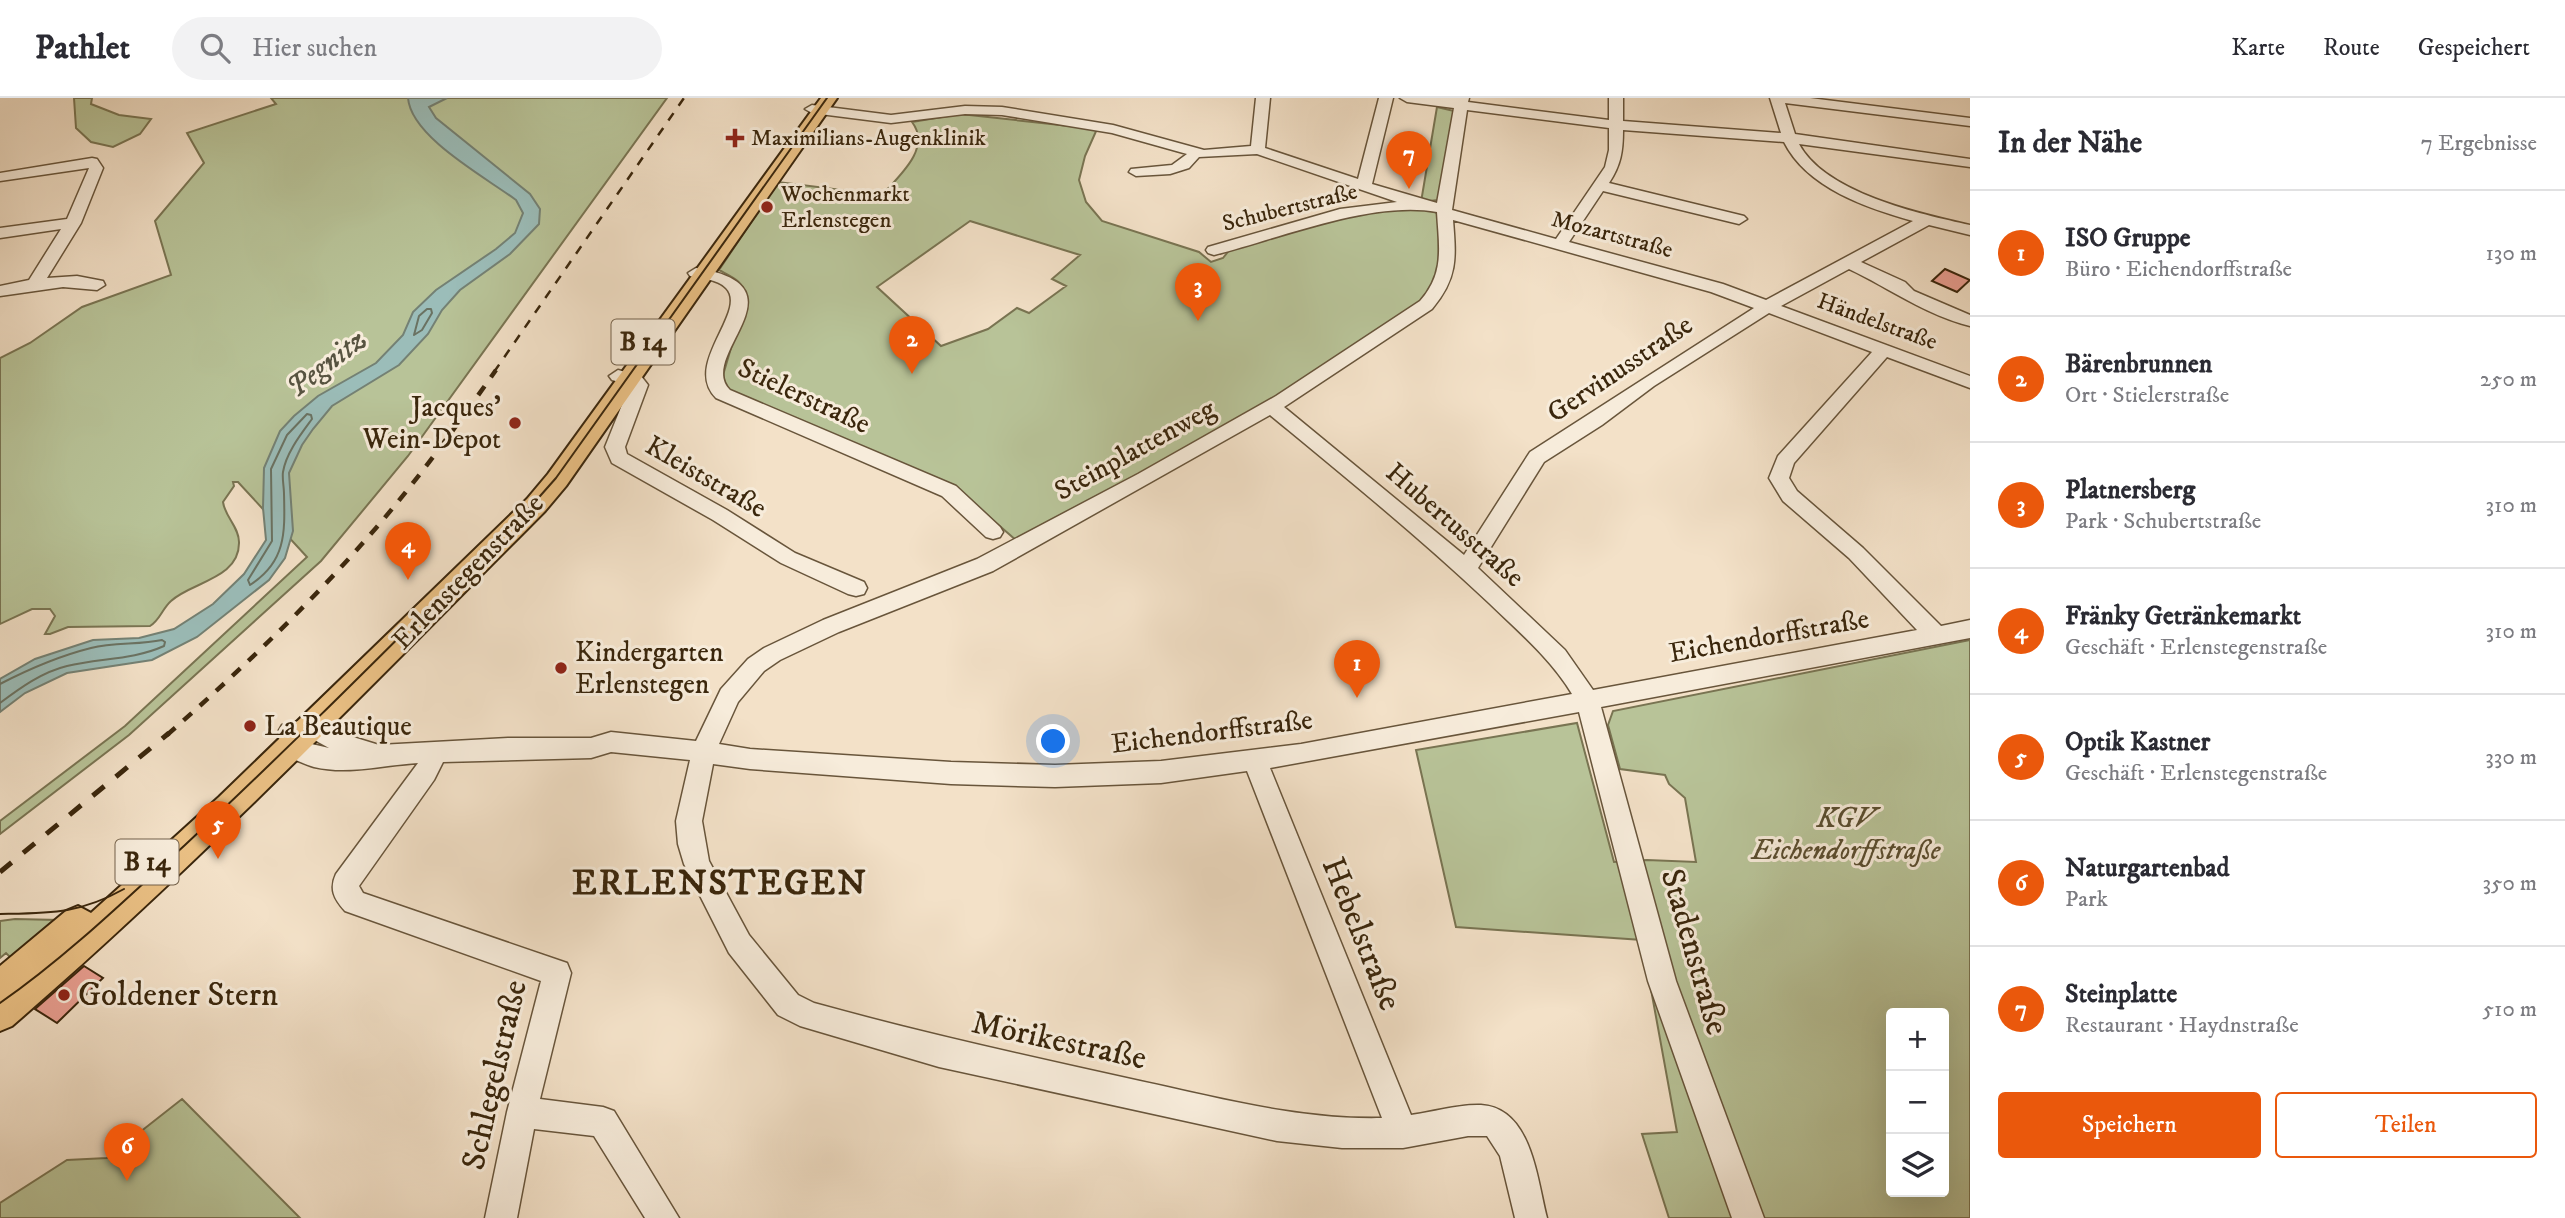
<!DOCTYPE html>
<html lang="de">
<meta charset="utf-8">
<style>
:root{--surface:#fff;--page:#f2f2f3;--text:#2b2b33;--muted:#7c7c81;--line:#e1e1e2;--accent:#ea580c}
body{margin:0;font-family:"IM FELL DW Pica",serif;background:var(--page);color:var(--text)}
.controls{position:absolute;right:21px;bottom:21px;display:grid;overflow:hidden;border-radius:7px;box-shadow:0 7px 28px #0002}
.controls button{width:63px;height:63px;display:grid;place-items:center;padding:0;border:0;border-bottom:2px solid var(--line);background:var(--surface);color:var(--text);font:35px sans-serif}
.you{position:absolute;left:1054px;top:644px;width:24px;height:24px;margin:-18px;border:5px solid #fff;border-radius:50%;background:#1a73e8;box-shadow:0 0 0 10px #1a73e833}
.badge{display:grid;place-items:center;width:46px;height:46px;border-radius:50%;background:var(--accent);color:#fff;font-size:23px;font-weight:700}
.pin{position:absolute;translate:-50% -58px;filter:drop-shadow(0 2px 4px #0008)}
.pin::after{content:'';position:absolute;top:37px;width:24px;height:21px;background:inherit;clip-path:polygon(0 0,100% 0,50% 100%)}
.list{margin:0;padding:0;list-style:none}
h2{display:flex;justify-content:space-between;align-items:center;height:91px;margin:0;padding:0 28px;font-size:30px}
h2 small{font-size:23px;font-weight:400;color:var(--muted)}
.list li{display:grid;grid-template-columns:46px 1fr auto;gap:21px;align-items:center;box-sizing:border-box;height:126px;padding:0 28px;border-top:2px solid var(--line)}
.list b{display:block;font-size:26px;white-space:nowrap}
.list p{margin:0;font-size:23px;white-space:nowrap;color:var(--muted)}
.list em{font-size:23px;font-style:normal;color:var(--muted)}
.actions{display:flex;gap:14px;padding:21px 28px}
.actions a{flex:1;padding:16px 0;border:2px solid var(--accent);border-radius:7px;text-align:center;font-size:24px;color:var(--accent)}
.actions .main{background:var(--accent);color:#fff}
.icon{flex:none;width:38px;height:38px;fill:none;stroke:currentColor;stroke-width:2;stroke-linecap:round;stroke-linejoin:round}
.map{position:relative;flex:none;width:1970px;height:1120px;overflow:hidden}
header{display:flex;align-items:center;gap:42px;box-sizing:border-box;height:98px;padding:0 35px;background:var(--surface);border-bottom:2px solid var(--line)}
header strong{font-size:33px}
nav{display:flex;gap:38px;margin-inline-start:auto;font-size:24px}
.search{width:490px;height:63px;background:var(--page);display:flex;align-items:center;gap:18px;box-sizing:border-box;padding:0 24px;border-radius:38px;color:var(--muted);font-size:26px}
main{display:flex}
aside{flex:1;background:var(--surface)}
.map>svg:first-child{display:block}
.green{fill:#b8c398;stroke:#797452;stroke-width:2;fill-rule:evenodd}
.water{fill:#9bbdb9;stroke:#748174;stroke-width:2}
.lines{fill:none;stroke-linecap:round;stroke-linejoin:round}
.shore{stroke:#6a7262;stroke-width:2}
.building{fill:#ea9f92;stroke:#3a260c;stroke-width:2}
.minor-casing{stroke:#68553b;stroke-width:3}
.major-casing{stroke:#3a260c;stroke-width:4}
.minor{fill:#f7ecdb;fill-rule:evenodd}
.major{fill:#eac084;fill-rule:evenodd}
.tram{stroke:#3a260c;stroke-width:2}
.rail-far2{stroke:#3a260c;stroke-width:2.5;stroke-dasharray:9 9;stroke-linecap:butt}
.rail-far1{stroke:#3a260c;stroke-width:4.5;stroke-dasharray:11 11;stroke-linecap:butt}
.rail{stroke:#3a260c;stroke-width:5;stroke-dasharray:15 15;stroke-linecap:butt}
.poi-dot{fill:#8f2418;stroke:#f7ecdb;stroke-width:2.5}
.labels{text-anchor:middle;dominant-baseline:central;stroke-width:6;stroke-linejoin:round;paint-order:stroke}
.far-poi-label{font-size:23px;fill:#3a260c;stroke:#f7ecdb;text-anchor:start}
.far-street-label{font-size:23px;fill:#3a260c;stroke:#f7ecdb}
.shield{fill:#f7ecdb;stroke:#73614a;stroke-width:2}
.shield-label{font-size:26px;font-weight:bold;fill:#3a260c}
.street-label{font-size:28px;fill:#3a260c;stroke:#f7ecdb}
.poi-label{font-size:28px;fill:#3a260c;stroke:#f7ecdb;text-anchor:start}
.park-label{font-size:28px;font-style:italic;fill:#5a4d2f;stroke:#f7ecdb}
.water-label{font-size:30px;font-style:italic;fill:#575340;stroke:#f7ecdb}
.near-street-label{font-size:33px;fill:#3a260c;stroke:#f7ecdb}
.near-poi-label{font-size:33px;fill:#3a260c;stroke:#f7ecdb;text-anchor:start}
.district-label{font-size:35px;font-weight:bold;letter-spacing:2px;fill:#3a260c;stroke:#f7ecdb}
</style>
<header>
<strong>Pathlet</strong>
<div class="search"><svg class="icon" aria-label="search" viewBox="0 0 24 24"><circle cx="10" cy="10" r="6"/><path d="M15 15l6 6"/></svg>Hier suchen</div>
<nav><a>Karte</a><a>Route</a><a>Gespeichert</a></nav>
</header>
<main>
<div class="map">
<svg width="1970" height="1120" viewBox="0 0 1970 1120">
<rect width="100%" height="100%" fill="#f3e1c8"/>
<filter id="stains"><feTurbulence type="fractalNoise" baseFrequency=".00286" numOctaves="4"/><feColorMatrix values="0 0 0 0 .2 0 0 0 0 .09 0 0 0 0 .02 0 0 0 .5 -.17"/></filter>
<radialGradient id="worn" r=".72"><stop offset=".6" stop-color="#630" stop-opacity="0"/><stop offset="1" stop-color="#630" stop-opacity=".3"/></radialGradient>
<path class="green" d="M 74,0 L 92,0 L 91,6 L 119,17 L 151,21 L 140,36 L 113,49 L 91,44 L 76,30 Z
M 271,0 L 667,0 L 408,358 L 321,463 L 129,637 L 0,736 L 0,723 L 125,628 L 307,459 L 238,384 L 233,384 L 234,388 L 223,404 C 225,419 239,429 239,444 C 240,481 191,484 171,503 C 162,511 160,522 150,528 L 68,529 L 50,536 L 45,536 L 55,518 L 50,511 L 32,511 L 0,526 L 0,260 L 30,245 L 82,209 L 171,177 L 155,123 L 204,65 L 187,35 L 276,6 Z
M 1437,9 L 1454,13 L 1438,102 L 1421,104 Z
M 960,16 L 1097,31 L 1085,58 L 1079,82 L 1086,104 L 1102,123 L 1199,154 L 1211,164 L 1223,160 L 1231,150 C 1273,138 1406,93 1440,117 L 1447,150 L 1431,196 L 1374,240 L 1207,341 L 1017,443 L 964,397 L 729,294 L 721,284 L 746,199 C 744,183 732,179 719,172 L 778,84 L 882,97 C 899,78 932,50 912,24 ZM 970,123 L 1080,157 L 1052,181 L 1066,188 L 1029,215 L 1017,210 L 988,231 L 941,248 L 877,189 Z
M 1970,542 L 1970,1120 L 1669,1120 L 1642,1036 L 1677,1034 L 1642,842 L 1456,829 L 1416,652 L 1577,625 L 1614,764 L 1647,762 L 1696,764 L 1685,700 L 1669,686 L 1665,677 L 1620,671 L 1608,627 L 1613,613 ZM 1891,915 L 1944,915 L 1944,1094 L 1891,1094 Z
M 15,821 L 58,822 L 12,861 L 6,855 L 0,860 L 0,823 Z
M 182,1001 L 300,1120 L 0,1120 L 0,1105 L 67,1062 L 107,1060 Z"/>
<path class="water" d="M 408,0 L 447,0 L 429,9 L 436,20 L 530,96 L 540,111 L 539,126 L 510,156 L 460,192 L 442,212 L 428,236 L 399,267 L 332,308 L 313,331 L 302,347 L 289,375 L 293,433 L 285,460 L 269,482 L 197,539 L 152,562 L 67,575 L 25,595 L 0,614 L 0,581 L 35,561 L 93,542 L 139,540 L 174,531 L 213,506 L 244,476 L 266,442 L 263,410 L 264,370 L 280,333 L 294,318 L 318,298 L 376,265 L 403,237 L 413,214 L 436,192 L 496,151 L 515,135 L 523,115 L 516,102 C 485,79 411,39 408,0 Z"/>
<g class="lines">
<path class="shore" d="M 427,211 L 431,211 L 432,215 L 422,232 L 414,237 L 419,218 Z
M 307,316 L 311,317 L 312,321 C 301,336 286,355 283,374 C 282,380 284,389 284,396 C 285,435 286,464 250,487 L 248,482 L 272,443 L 271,371 L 287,337 Z
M 0,586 C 29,571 59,558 91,550 C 114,544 139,547 162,542 L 165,544 L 164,548 C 133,562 100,560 67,568 C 42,574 20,590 0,605"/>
</g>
<path class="building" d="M 1945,171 L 1970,182 L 1957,194 L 1932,183 Z
M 84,868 L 103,880 L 57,925 L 35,911 Z"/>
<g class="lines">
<defs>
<path id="minor" d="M 1256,0 L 1270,0 L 1265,50 L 1358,81 L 1379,0 L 1393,0 L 1372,86 L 1437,105 L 1454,10 L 1407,4 L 1400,0 L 1469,0 L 1468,4 L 1609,22 L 1609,0 L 1623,0 L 1623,23 L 1781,35 L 1770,0 L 1810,0 L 1970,20 L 1970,28 L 1785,5 L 1795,36 L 1970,61 L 1970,69 L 1799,46 C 1825,95 1920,116 1970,127 L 1970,137 L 1929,127 L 1861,164 L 1905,184 L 1914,193 L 1970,217 L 1970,228 C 1926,217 1889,190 1849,171 L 1781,208 L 1970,278 L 1970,290 L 1887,259 L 1794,365 L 1789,380 L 1797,393 L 1863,450 L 1941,528 L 1970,522 L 1970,540 L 1601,609 L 1676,883 L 1764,1120 L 1732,1120 L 1648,883 L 1579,614 L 1270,670 L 1411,1017 C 1433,1014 1458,1006 1481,1007 C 1532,1010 1537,1082 1547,1120 L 1515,1120 L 1500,1058 L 1487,1038 L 1468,1038 L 1403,1050 L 1342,1050 L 1277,1043 L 939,969 L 800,928 L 778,917 L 729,855 L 684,766 L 678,746 L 676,723 L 690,662 L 611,654 L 591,660 L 443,664 L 434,682 L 359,788 L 363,795 L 567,865 L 571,875 L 540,1001 L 603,1009 L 614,1013 L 679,1120 L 645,1120 L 594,1038 L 534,1031 L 517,1120 L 485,1120 L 507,1014 L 541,883 L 345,813 C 334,801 329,791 336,776 L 418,665 C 384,667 348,677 314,669 C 304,666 294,661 283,657 L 278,634 L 282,627 L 313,620 L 353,639 L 379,647 L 508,640 L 591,640 L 611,634 L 696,643 L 721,591 L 748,561 L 764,550 L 823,522 L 977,461 L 1138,376 L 1276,298 L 1420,203 C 1445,175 1439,149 1437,114 C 1372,102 1278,141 1214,157 L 1208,155 L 1206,152 L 1208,149 L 1340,111 L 1397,104 L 1257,56 L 1199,59 L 1189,70 L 1170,76 L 1136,78 L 1129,74 L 1131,71 L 1172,67 L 1187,56 L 1112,35 L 1002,17 L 965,16 L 891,25 L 812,15 L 805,11 L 812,7 L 891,17 L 965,8 L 1002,9 L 1113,27 L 1204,52 L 1251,48 ZM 1467,12 L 1609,30 L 1609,52 L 1605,69 L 1556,141 L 1452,112 ZM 1623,32 L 1784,44 C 1807,90 1867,110 1913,123 L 1766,202 L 1723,186 L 1569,144 L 1603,93 L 1739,126 L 1747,121 L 1744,118 L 1609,85 C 1621,67 1623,53 1623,32 ZM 1453,122 L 1711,194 L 1754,210 L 1530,354 L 1464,457 L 1284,309 L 1432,211 C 1458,180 1456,160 1453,122 ZM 1769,215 L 1872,254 L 1778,358 L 1769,380 L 1783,403 L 1849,460 L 1917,532 L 1593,592 L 1565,552 L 1478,470 L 1544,364 L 1602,327 L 1654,288 ZM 1270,317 C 1344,378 1419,439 1489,505 C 1518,533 1551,561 1572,596 L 1301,646 L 1161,663 L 1055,667 L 951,664 L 750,651 L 719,646 L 738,604 L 764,573 L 780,562 L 839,534 L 993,473 ZM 311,640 L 329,650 L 303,644 ZM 713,666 L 750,671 L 951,686 L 1055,689 L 1161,685 L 1247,673 L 1382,1020 C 1299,1022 1220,1000 1140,983 C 1031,959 922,935 814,905 L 798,897 L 749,837 L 709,763 L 702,723 Z
M 92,60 L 97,61 L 103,70 L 81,125 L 47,180 L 77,178 L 103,183 L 105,187 L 97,192 L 63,189 L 0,198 L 0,188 L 29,182 L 61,131 L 0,140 L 0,130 L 67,121 L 89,70 L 0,83 L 0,75 Z
M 696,170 C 810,188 695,258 730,292 L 956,388 L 1000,429 L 1003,434 L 1000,439 L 993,441 L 986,439 L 942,398 L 716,300 C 682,266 749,213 726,190 C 718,181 701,181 690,178 L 688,175 Z
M 618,272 L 641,278 L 648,287 L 625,349 L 627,356 L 727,412 L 795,455 L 864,484 L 867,490 L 864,496 L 856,498 L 848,496 L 781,465 L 713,422 L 612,365 L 605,349 L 630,287 L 612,282 L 609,278 Z"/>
<path id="major" d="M 821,0 L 837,0 L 566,388 L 545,413 C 371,588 199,766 12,928 L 0,933 L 0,868 L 66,813 L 78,808 L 91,815 L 219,699 L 527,401 L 548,376 Z"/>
</defs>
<use href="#minor" class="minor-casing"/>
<use href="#major" class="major-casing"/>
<use href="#minor" class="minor"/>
<use href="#major" class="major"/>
<path class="tram" d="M 0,816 C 50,815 79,816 124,791
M 0,905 C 66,859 126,801 185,747 C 304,636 418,520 533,406 L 556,380 L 827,0"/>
<path class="rail-far2" d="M 494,274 L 684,0"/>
<path class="rail-far1" d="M 167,637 C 241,572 312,504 376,430 C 419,380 458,326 496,272"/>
<path class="rail" d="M 0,774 L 169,635"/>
</g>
<g class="poi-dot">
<path d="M731.5 29.5h7v7h7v7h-7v7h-7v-7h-7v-7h7z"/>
<circle cx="767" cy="109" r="7"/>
<circle cx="515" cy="325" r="7"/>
<circle cx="561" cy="570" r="7"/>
<circle cx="250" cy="628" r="7"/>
<circle cx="64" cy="897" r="7"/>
</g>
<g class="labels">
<g class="far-poi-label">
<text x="751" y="40">Maximilians-Augenklinik</text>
<text x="781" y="96">Wochenmarkt<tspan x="781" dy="26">Erlenstegen</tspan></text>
</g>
<g class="far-street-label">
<text transform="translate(1290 110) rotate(-14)">Schubertstraße</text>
<text transform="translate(1612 137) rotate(15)">Mozartstraße</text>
<text transform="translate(1877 224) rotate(20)">Händelstraße</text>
</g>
<g class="shield">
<rect x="611.5" y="221.5" width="63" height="45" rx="5"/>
<rect x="115.5" y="741.5" width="63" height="45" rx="5"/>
</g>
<g class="shield-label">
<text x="643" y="244">B 14</text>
<text x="147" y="764">B 14</text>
</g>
<g class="street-label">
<text transform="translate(1620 271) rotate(-34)">Gervinusstraße</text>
<text transform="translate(804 298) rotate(25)">Stielerstraße</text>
<text transform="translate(1135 352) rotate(-29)">Steinplattenweg</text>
<text transform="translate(706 379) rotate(30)">Kleiststraße</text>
<text transform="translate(1455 427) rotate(41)">Hubertusstraße</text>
<text transform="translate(468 474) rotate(-46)">Erlenstegenstraße</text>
<text transform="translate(1769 538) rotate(-10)">Eichendorffstraße</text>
<text transform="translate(1212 634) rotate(-7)">Eichendorffstraße</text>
</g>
<g class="poi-label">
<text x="501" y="309" text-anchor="end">Jacques'<tspan x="501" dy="32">Wein-Depot</tspan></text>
<text x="575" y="554">Kindergarten<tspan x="575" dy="32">Erlenstegen</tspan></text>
<text x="264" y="628">La Beautique</text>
</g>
<g class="park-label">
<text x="1846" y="720">KGV<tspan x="1846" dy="32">Eichendorffstraße</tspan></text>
</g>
<g class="water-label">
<text transform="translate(327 266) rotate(-37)">Pegnitz</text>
</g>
<g class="near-street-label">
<text transform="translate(1361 836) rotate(68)">Hebelstraße</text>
<text transform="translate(1694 854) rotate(74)">Stadenstraße</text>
<text transform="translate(1059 943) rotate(12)">Mörikestraße</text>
<text transform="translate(495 977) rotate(-77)">Schlegelstraße</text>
</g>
<g class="near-poi-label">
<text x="78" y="897">Goldener Stern</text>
</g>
<g class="district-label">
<text x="720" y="786">ERLENSTEGEN</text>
</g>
</g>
<rect width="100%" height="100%" filter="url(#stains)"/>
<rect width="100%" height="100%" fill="url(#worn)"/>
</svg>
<div class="controls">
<button>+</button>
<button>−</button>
<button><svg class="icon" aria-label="layers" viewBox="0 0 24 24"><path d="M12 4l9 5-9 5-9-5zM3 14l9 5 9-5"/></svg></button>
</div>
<div class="you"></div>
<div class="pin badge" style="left:1357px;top:600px">1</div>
<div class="pin badge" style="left:912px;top:276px">2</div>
<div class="pin badge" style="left:1198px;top:223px">3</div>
<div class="pin badge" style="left:408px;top:482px">4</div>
<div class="pin badge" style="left:218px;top:761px">5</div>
<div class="pin badge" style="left:127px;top:1083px">6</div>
<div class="pin badge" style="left:1409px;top:91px">7</div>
</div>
<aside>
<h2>In der Nähe<small>7 Ergebnisse</small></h2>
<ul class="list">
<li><span class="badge">1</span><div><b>ISO Gruppe</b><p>Büro · Eichendorffstraße</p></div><em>130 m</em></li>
<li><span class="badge">2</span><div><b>Bärenbrunnen</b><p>Ort · Stielerstraße</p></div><em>250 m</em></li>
<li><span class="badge">3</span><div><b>Platnersberg</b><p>Park · Schubertstraße</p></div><em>310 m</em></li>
<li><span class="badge">4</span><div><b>Fränky Getränkemarkt</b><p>Geschäft · Erlenstegenstraße</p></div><em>310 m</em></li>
<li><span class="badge">5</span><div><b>Optik Kastner</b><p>Geschäft · Erlenstegenstraße</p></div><em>330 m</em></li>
<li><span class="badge">6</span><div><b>Naturgartenbad</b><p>Park</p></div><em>350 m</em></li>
<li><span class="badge">7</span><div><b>Steinplatte</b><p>Restaurant · Haydnstraße</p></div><em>510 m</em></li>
</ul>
<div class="actions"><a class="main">Speichern</a><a>Teilen</a></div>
</aside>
</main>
